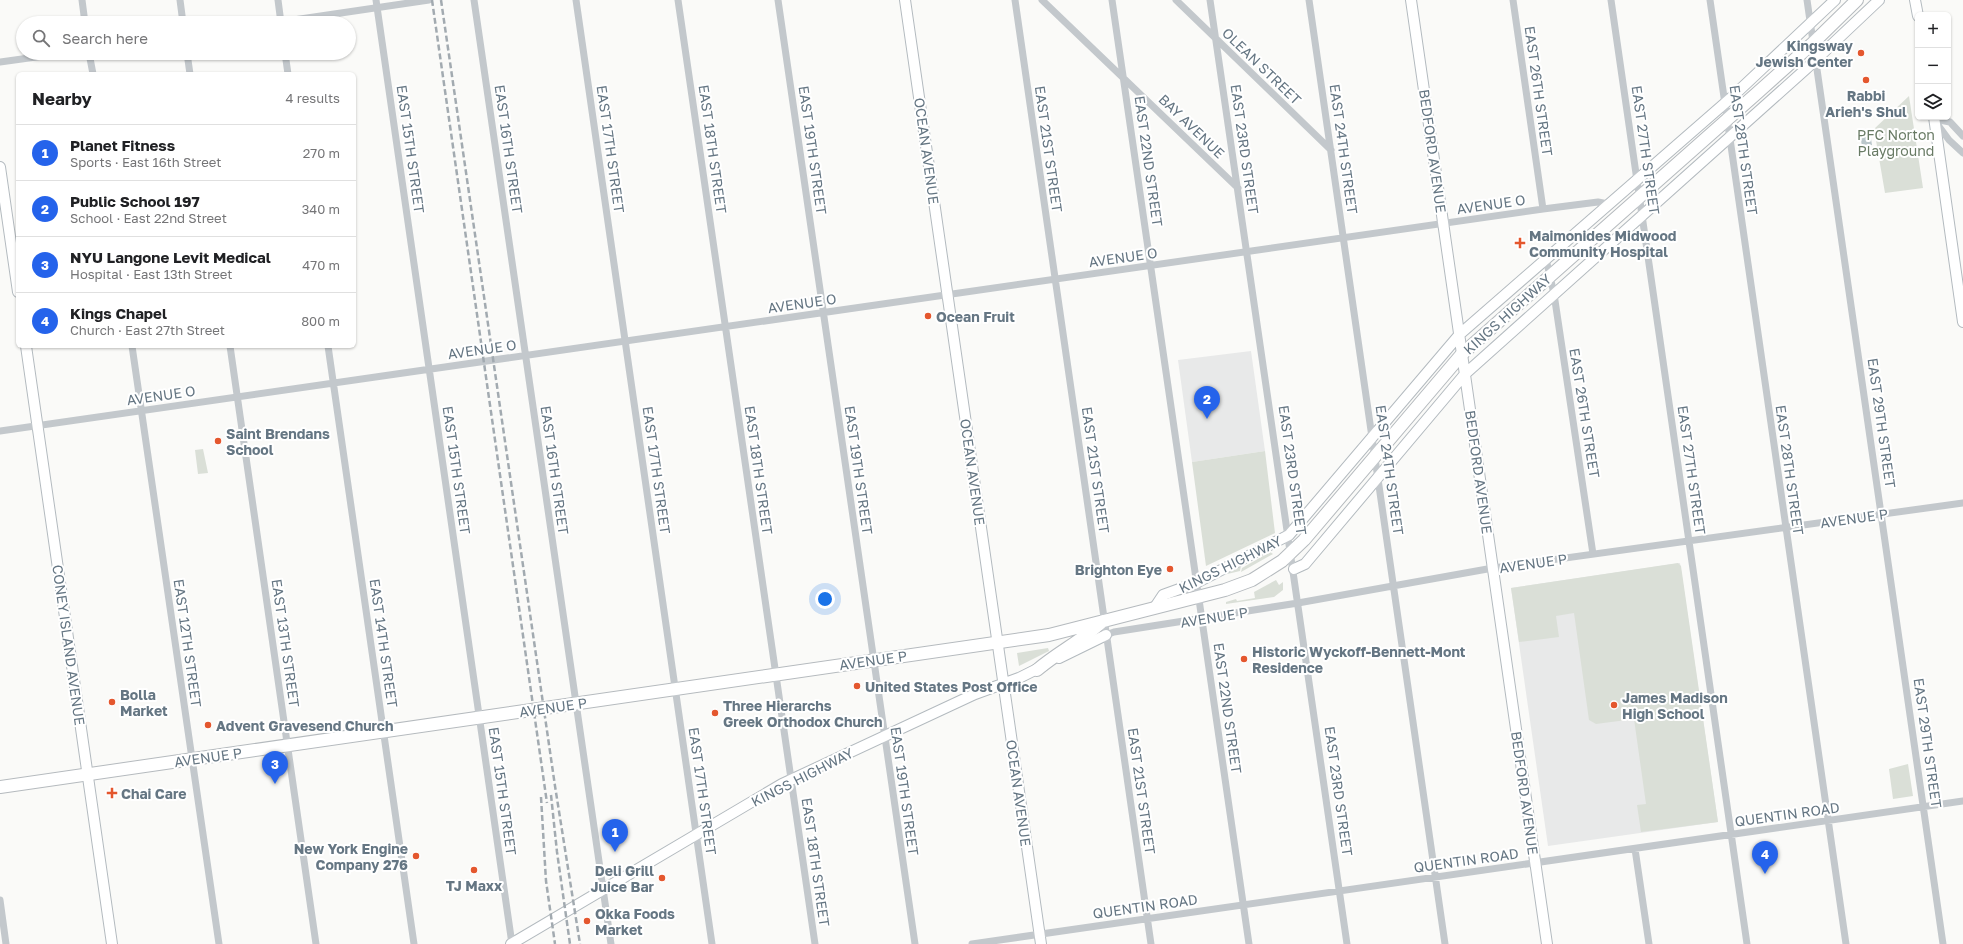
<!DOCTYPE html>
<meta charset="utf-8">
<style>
:root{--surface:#fff;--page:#f6f6f6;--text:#202124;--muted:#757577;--line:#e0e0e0;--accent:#2563eb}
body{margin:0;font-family:"Golos Text",sans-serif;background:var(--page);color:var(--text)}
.controls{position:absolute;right:12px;top:12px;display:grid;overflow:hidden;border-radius:6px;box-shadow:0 1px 3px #0004}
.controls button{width:36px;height:36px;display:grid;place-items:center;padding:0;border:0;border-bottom:1px solid var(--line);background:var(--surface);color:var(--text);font:20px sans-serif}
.you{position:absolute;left:825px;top:599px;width:14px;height:14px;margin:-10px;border:3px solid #fff;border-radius:50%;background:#1a73e8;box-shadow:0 0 0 6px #1a73e833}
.badge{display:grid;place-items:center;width:26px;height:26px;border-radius:50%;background:var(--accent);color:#fff;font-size:13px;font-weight:700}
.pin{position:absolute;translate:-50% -33px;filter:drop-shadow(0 1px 2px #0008)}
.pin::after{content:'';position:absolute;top:21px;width:14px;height:12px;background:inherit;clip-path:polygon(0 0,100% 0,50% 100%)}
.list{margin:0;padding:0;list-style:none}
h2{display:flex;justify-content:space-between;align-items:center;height:52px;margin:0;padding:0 16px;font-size:17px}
h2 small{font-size:13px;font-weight:400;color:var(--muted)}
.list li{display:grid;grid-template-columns:26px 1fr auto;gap:12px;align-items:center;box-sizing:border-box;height:56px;padding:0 16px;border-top:1px solid var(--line)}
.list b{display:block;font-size:15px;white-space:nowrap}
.list p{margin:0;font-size:13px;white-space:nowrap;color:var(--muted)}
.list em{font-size:13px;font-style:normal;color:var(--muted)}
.icon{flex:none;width:22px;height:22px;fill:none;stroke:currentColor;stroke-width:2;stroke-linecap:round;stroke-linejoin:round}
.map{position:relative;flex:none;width:1963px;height:944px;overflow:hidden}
.search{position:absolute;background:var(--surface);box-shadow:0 1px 3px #0004;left:16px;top:16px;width:340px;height:44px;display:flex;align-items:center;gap:10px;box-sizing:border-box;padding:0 14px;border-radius:22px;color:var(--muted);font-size:15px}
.panel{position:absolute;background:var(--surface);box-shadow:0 1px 3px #0004;left:16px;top:72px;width:340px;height:276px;border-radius:6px}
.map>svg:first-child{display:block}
.built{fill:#e8e9e9}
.green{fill:#dadfd7}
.water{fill:#bbc7cb}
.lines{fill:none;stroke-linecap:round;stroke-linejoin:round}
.secondary-casing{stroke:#b3babf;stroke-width:12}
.primary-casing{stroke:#b5babe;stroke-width:14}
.street{stroke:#c3c8cc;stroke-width:7}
.secondary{stroke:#fff;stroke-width:10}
.primary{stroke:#fff;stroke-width:12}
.rail{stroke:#a2aab0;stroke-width:2.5;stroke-dasharray:6 3;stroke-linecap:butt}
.poi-dot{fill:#e4572e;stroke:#fff;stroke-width:1.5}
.labels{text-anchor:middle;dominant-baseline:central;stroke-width:4;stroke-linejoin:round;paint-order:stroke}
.poi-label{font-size:14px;font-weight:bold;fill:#657683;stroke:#fff;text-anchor:start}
.street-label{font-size:14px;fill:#657683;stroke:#fff}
.park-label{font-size:14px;fill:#687a64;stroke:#fff}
</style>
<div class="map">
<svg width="1963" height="944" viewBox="0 0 1963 944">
<rect width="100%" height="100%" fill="#fafaf8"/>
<path class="built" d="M 1251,351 L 1265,451 L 1192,462 L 1178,360 Z
M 1680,563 L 1718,822 L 1548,846 L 1511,588 Z"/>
<path class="green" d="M 1909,96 L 1923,188 L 1885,193 L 1874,129 Z
M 203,449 L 208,473 L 198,474 L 195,450 Z
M 1265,451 L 1275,533 L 1206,566 L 1192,462 Z
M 1270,552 L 1273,554 L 1241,572 L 1242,568 Z
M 1251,561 L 1241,566 L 1240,571 L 1219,576 Z
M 1678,563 L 1681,566 L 1718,822 L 1641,832 L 1637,805 L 1646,804 L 1634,719 L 1596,724 L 1589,720 L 1574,613 L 1556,616 L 1559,637 L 1519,642 L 1511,588 Z
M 1276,580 L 1279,585 L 1283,582 L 1283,590 L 1274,597 L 1226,604 L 1226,602 L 1236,599 L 1237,601 L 1255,598 L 1254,592 Z
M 1048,648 L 1049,651 L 1019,666 L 1017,653 Z
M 1908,764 L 1913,796 L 1893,799 L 1889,769 Z"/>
<path class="water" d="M 1870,133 L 1872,145 L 1862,146 L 1860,135 Z"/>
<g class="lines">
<defs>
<path id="secondary" d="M 905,0 L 1041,944
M 1411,0 L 1547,944
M 1915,0 L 1918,16
M 1934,117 L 1963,322
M 0,167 L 18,292
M 26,346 L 112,944
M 1294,569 L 1305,564 L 1465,374 L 1807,68 L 1879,0
M 1155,607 L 1163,595 L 1196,583 L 1289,535 L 1460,334 L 1732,97 L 1835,0
M 1059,658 L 1106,635
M 511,944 L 782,784 L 975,694 L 1019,678 L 1043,666"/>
<path id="primary" d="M 1037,670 C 1058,652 1083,640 1103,621
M 0,787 L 1049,635 L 1225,590 L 1252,580 L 1282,561 L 1304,540 L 1462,354 L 1756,94 L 1813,43 L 1857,0"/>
</defs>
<use href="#secondary" class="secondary-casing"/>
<use href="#primary" class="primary-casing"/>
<path class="street" d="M 82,0 L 85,23
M 180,0 L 183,23
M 278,0 L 281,23
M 376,0 L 512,944
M 474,0 L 611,944
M 576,0 L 712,944
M 678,0 L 815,944
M 778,0 L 915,944
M 1015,0 L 1151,944
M 1042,0 L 1238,188
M 1112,0 L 1249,944
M 1176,0 L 1331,150
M 1210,0 L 1347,944
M 1309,0 L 1445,944
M 1513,0 L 1543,209
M 1611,0 L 1747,944
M 1710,0 L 1846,944
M 1807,0 L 1943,944
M 273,23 L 429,0
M 89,53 L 93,74
M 187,53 L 190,74
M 285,53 L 288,74
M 0,62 L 65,53
M 1934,119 L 1950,122 L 1963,136
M 1935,121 L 1949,140 L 1963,153
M 1546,259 L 1554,294 L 1593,554
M 132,346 L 219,944
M 230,346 L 316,944
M 328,346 L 414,944
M 0,431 L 1543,209 L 1598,202 L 1608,204
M 1106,635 L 1114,632 L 1298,603 L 1493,568 L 1963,503
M 1635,849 L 1649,944
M 0,900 L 6,944
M 972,944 L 1963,801"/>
<use href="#secondary" class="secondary"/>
<use href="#primary" class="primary"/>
<path class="rail" d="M 432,0 L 547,803
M 441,0 L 555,786 L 580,944
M 551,795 L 557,852 L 570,944
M 541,797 L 546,881 L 555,944"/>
</g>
<g class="poi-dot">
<circle cx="1861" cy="53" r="4"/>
<circle cx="1866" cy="80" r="4"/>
<path d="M1518 237h4v4h4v4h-4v4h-4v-4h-4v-4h4z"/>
<circle cx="928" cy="316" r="4"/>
<circle cx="218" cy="441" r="4"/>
<circle cx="1170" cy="569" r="4"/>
<circle cx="1244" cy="659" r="4"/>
<circle cx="857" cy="686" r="4"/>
<circle cx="112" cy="702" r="4"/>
<circle cx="1614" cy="705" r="4"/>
<circle cx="715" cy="713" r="4"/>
<circle cx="208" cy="725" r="4"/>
<path d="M110 787h4v4h4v4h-4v4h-4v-4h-4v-4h4z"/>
<circle cx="416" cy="856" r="4"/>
<circle cx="474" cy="870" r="4"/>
<circle cx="662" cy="878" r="4"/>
<circle cx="587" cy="921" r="4"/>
</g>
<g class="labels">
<g class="poi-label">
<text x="1853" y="45" text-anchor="end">Kingsway<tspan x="1853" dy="16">Jewish Center</tspan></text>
<text x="1866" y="95" text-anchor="middle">Rabbi<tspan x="1866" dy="16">Arieh's Shul</tspan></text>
<text x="1529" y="235">Maimonides Midwood<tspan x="1529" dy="16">Community Hospital</tspan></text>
<text x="936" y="316">Ocean Fruit</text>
<text x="226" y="433">Saint Brendans<tspan x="226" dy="16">School</tspan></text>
<text x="1162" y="569" text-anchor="end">Brighton Eye</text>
<text x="1252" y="651">Historic Wyckoff-Bennett-Mont<tspan x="1252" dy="16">Residence</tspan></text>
<text x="865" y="686">United States Post Office</text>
<text x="120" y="694">Bolla<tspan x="120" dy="16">Market</tspan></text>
<text x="1622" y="697">James Madison<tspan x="1622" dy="16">High School</tspan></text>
<text x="723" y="705">Three Hierarchs<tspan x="723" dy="16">Greek Orthodox Church</tspan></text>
<text x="216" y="725">Advent Gravesend Church</text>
<text x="121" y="793">Chai Care</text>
<text x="408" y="848" text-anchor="end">New York Engine<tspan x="408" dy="16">Company 276</tspan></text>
<text x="654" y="870" text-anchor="end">Deli Grill<tspan x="654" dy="16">Juice Bar</tspan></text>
<text x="474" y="885" text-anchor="middle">TJ Maxx</text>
<text x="595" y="913">Okka Foods<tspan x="595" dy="16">Market</tspan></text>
</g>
<g class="street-label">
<text transform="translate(1262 66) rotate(44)">OLEAN STREET</text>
<text transform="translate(1539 91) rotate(82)">EAST 26TH STREET</text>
<text transform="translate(1192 126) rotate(44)">BAY AVENUE</text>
<text transform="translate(411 149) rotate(82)">EAST 15TH STREET</text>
<text transform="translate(509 149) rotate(82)">EAST 16TH STREET</text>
<text transform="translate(611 149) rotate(82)">EAST 17TH STREET</text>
<text transform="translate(713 149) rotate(82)">EAST 18TH STREET</text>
<text transform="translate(1049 149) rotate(82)">EAST 21ST STREET</text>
<text transform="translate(1245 149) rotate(82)">EAST 23RD STREET</text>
<text transform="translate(1344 149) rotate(82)">EAST 24TH STREET</text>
<text transform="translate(813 150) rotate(82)">EAST 19TH STREET</text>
<text transform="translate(1646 150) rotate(82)">EAST 27TH STREET</text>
<text transform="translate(1744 150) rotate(82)">EAST 28TH STREET</text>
<text transform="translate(927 151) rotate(82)">OCEAN AVENUE</text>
<text transform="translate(1433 151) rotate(82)">BEDFORD AVENUE</text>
<text transform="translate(1149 161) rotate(82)">EAST 22ND STREET</text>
<text transform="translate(1491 204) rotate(-8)">AVENUE O</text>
<text transform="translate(1123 257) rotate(-8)">AVENUE O</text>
<text transform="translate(802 303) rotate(-8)">AVENUE O</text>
<text transform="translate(1507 314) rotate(-42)">KINGS HIGHWAY</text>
<text transform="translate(482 349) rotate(-8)">AVENUE O</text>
<text transform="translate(161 395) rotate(-8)">AVENUE O</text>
<text transform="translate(1585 413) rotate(81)">EAST 26TH STREET</text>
<text transform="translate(1882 423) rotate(82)">EAST 29TH STREET</text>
<text transform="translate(457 470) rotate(82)">EAST 15TH STREET</text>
<text transform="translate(555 470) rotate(82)">EAST 16TH STREET</text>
<text transform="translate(657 470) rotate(82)">EAST 17TH STREET</text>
<text transform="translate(759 470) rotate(82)">EAST 18TH STREET</text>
<text transform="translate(859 470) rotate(82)">EAST 19TH STREET</text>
<text transform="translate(1096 470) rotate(82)">EAST 21ST STREET</text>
<text transform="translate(1293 470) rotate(82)">EAST 23RD STREET</text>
<text transform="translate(1390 470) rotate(82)">EAST 24TH STREET</text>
<text transform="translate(1692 470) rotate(82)">EAST 27TH STREET</text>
<text transform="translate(1790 470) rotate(82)">EAST 28TH STREET</text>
<text transform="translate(973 472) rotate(82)">OCEAN AVENUE</text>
<text transform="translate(1479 472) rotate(82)">BEDFORD AVENUE</text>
<text transform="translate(1854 518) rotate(-8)">AVENUE P</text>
<text transform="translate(1533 563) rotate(-8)">AVENUE P</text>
<text transform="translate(1230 564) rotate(-26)">KINGS HIGHWAY</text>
<text transform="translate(1214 617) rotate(-9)">AVENUE P</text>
<text transform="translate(188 643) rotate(82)">EAST 12TH STREET</text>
<text transform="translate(286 643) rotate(82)">EAST 13TH STREET</text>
<text transform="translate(384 643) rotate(82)">EAST 14TH STREET</text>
<text transform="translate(69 645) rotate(82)">CONEY ISLAND AVENUE</text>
<text transform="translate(873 660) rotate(-8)">AVENUE P</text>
<text transform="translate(553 707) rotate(-8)">AVENUE P</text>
<text transform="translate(1228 708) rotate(82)">EAST 22ND STREET</text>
<text transform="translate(1928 743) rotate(82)">EAST 29TH STREET</text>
<text transform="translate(208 757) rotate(-8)">AVENUE P</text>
<text transform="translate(802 777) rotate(-27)">KINGS HIGHWAY</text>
<text transform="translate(503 791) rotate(82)">EAST 15TH STREET</text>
<text transform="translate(703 791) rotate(82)">EAST 17TH STREET</text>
<text transform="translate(905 791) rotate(82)">EAST 19TH STREET</text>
<text transform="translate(1142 791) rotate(82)">EAST 21ST STREET</text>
<text transform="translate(1339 791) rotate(82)">EAST 23RD STREET</text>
<text transform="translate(1019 793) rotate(82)">OCEAN AVENUE</text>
<text transform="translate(1525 793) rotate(82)">BEDFORD AVENUE</text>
<text transform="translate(1787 814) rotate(-8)">QUENTIN ROAD</text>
<text transform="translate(1466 860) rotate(-8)">QUENTIN ROAD</text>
<text transform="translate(816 862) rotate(82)">EAST 18TH STREET</text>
<text transform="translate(1145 906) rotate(-8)">QUENTIN ROAD</text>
</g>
<g class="park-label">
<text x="1896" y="134">PFC Norton<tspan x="1896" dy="16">Playground</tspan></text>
</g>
</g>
</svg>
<div class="controls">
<button>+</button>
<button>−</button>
<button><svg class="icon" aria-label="layers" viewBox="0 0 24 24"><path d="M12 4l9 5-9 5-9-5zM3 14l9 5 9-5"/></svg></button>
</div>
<div class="you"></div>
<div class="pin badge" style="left:615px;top:852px">1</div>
<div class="pin badge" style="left:1207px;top:419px">2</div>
<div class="pin badge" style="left:275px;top:784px">3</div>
<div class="pin badge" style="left:1765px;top:874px">4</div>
<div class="search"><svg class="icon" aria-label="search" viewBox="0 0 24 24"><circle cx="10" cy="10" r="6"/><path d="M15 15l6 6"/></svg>Search here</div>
<section class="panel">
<h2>Nearby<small>4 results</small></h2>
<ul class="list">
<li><span class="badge">1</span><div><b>Planet Fitness</b><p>Sports · East 16th Street</p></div><em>270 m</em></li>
<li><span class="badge">2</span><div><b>Public School 197</b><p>School · East 22nd Street</p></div><em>340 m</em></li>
<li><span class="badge">3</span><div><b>NYU Langone Levit Medical</b><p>Hospital · East 13th Street</p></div><em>470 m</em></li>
<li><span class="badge">4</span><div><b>Kings Chapel</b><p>Church · East 27th Street</p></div><em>800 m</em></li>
</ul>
</section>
</div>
